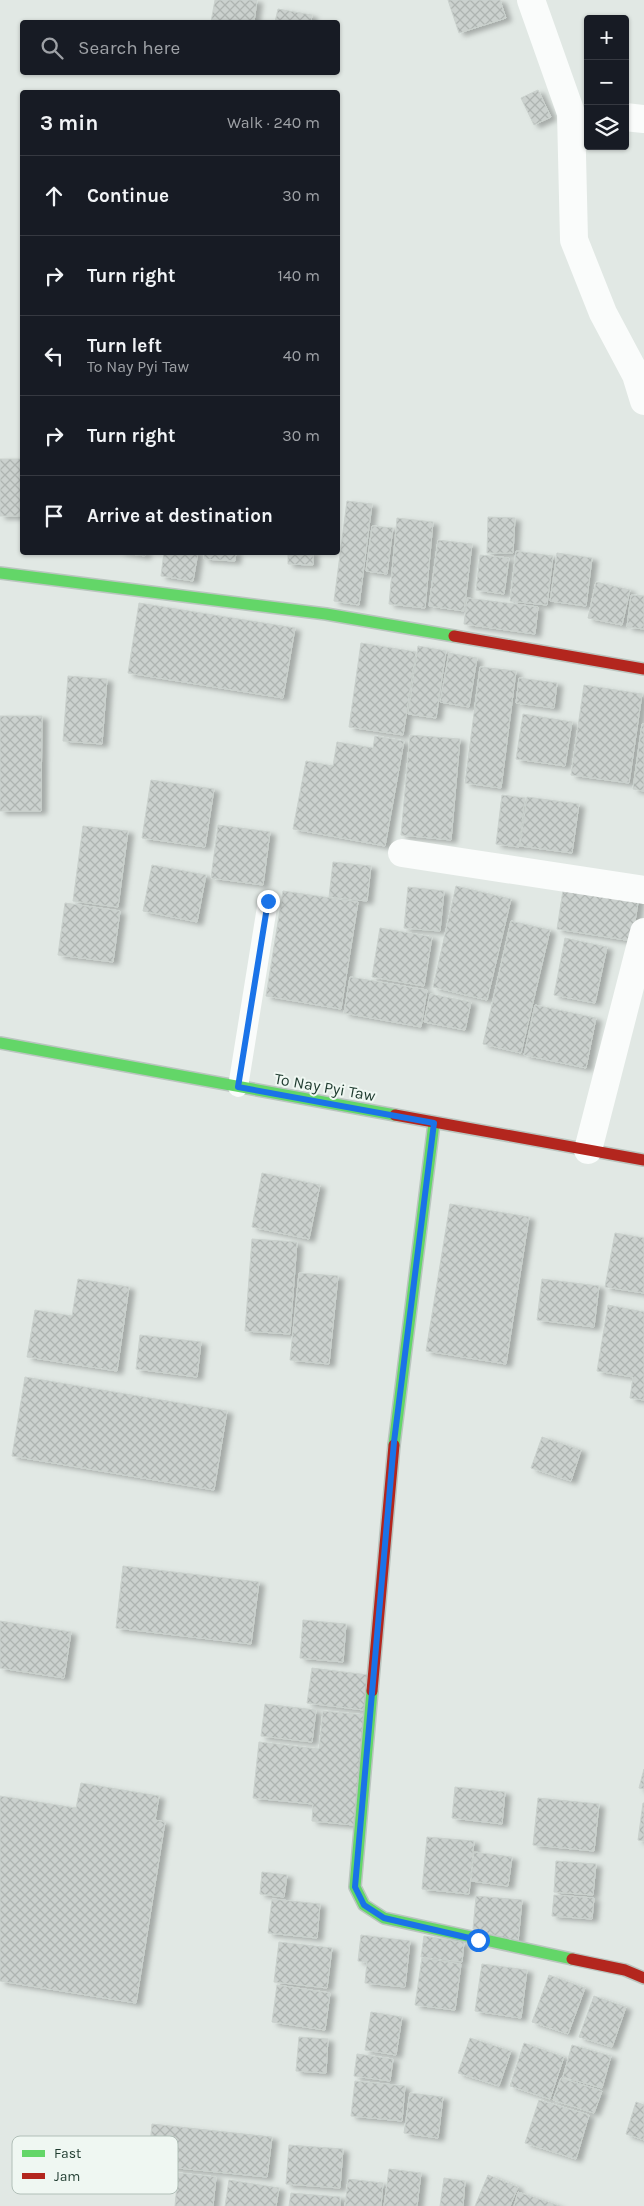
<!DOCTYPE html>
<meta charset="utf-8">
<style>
:root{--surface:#171b24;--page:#242831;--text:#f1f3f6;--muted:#9ea1a6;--line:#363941}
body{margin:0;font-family:Karla,sans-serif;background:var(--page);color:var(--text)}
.controls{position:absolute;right:15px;top:15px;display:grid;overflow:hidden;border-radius:5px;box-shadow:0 1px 4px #0004}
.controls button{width:45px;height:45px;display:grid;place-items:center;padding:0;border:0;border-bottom:1px solid var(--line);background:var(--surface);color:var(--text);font:25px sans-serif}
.stop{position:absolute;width:15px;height:15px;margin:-11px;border:4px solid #1a73e8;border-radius:50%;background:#fff}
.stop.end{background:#1a73e8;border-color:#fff;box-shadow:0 1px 5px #0008}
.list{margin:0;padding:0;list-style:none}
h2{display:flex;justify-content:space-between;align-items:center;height:65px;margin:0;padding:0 20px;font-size:21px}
h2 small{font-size:16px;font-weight:400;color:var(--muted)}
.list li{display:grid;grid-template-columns:32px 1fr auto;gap:15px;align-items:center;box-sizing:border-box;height:80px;padding:0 20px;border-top:1px solid var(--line)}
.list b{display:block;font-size:19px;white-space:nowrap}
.list p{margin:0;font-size:16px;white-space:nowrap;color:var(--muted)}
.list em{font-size:16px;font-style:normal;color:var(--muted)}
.icon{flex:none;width:28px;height:28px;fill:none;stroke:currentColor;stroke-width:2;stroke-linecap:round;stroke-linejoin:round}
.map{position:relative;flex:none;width:644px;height:2206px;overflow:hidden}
.search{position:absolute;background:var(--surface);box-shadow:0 1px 4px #0004;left:20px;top:20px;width:320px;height:55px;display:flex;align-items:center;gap:12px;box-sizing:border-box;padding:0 18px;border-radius:5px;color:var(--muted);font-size:19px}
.panel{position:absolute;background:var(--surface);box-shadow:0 1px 4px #0004;left:20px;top:90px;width:320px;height:465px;border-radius:5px}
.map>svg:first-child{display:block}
.building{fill:url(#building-cross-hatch);stroke:#cad1cd;filter:url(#shadow)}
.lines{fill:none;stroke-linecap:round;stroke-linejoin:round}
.fast-casing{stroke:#bac5bf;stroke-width:14}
.jam-casing{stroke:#bac5bf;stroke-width:14}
.lane{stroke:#fafcfb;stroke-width:20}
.street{stroke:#fafcfb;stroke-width:28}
.fast{stroke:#63d668;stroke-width:11}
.jam{stroke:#b3261e;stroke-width:11}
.route{stroke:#1a73e8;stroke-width:6}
.labels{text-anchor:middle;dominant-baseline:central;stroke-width:4;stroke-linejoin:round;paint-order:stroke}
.street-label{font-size:16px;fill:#1f3b2f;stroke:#eff7f2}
.key{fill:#eff7f2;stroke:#b1bfb8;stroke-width:1}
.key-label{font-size:14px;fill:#1f3b2f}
</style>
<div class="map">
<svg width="644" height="2206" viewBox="0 0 644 2206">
<defs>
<pattern id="building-cross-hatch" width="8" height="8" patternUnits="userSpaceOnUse" patternTransform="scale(1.25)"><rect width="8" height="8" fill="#cbd1ce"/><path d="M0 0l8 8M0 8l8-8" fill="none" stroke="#aeb4b1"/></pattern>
<filter id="shadow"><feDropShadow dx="5.5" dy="3" stdDeviation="2.5" flood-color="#0004"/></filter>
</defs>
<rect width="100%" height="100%" fill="#e1e8e4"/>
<path class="building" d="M 215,0 L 257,0 L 254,22 L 211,22 Z
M 448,0 L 500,0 L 506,18 L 459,33 Z
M 278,9 L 312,15 L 311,22 L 275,22 Z
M 538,90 L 551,117 L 534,125 L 521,98 Z
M 0,459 L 21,459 L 22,516 L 0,516 Z
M 347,501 L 372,504 L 359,605 L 334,601 Z
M 488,517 L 515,518 L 513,553 L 487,553 Z
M 397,518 L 433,522 L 425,608 L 389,604 Z
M 372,526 L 393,528 L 387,574 L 366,571 Z
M 438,540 L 472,544 L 464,611 L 429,606 Z
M 516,551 L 553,556 L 547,605 L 510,601 Z
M 119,552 L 146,552 L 145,556 Z
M 164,552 L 198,552 L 193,581 L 161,576 Z
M 204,552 L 236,552 L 235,561 L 204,559 Z
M 288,552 L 313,552 L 313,565 L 288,564 Z
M 557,553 L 592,558 L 586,606 L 550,601 Z
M 480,555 L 509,558 L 504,594 L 476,590 Z
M 596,582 L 630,590 L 622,625 L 588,618 Z
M 631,595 L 644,596 L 644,629 L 627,627 Z
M 467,598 L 538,607 L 535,634 L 464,624 Z
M 139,603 L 295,628 L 283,698 L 128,673 Z
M 361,643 L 416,652 L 403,735 L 349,727 Z
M 418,646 L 446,651 L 436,718 L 408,714 Z
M 449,653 L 477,658 L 469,707 L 440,702 Z
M 480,667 L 516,671 L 501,788 L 465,783 Z
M 68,676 L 107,679 L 102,744 L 63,741 Z
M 519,678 L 557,683 L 554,708 L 516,703 Z
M 584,685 L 642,694 L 629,783 L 571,775 Z
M 523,714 L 572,722 L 565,766 L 516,759 Z
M 0,716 L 42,716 L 41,811 L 0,811 Z
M 642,724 L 644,724 L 644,791 L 633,789 Z
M 410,735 L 460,739 L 451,840 L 401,835 Z
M 375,736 L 404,741 L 385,846 L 293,829 L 306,761 L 333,766 L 337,742 L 373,748 Z
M 151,780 L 214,789 L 205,847 L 142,838 Z
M 502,795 L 525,798 L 519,847 L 496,844 Z
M 527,797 L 579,804 L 572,853 L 520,846 Z
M 218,825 L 270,832 L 263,885 L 211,878 Z
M 83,826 L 128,831 L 118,907 L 73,901 Z
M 333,862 L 371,866 L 367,901 L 329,897 Z
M 152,865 L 206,875 L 197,922 L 143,911 Z
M 564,884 L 639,896 L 632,941 L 557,929 Z
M 456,886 L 511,899 L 487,1000 L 433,987 Z
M 408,887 L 444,891 L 440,931 L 404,928 Z
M 283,891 L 358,902 L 341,1009 L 266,996 Z
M 65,903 L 120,911 L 113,962 L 58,955 Z
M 511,921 L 550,930 L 521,1053 L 483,1044 Z
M 380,928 L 432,937 L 424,986 L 372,977 Z
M 565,938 L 607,947 L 595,1003 L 554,995 Z
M 350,977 L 427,990 L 421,1027 L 344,1013 Z
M 430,994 L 471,1002 L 465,1030 L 424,1022 Z
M 535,1005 L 596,1018 L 586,1068 L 524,1055 Z
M 262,1173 L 320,1185 L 309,1239 L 252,1227 Z
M 450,1204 L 529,1217 L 506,1364 L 426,1351 Z
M 615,1233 L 644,1238 L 644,1293 L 605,1287 Z
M 252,1239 L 297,1242 L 290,1334 L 245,1331 Z
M 299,1273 L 338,1276 L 329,1364 L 290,1360 Z
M 78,1279 L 129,1287 L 117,1371 L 27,1357 L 35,1310 L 72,1316 Z
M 542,1279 L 599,1286 L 594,1327 L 537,1320 Z
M 608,1305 L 644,1312 L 644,1400 L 630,1398 L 633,1377 L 597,1371 Z
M 140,1335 L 201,1342 L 197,1377 L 136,1369 Z
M 25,1377 L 227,1411 L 214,1490 L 12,1456 Z
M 542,1437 L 581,1450 L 571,1481 L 531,1468 Z
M 123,1566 L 259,1582 L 251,1644 L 116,1628 Z
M 303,1620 L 346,1624 L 343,1662 L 300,1658 Z
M 0,1621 L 71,1632 L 64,1678 L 0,1668 Z
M 312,1668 L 368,1675 L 364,1710 L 307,1703 Z
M 265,1704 L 316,1710 L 312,1742 L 261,1736 Z
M 323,1711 L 365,1715 L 354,1825 L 312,1821 L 313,1804 L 253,1798 L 259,1742 L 319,1749 Z
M 644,1769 L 644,1789 L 639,1788 Z
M 81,1783 L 159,1796 L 155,1820 L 165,1822 L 136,2003 L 0,1981 L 0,1796 L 76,1808 Z
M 455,1787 L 505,1792 L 502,1824 L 452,1818 Z
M 538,1798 L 599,1804 L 594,1851 L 533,1845 Z
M 643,1803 L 644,1803 L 644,1841 L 638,1840 Z
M 427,1837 L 474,1841 L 469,1894 L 422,1889 Z
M 474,1852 L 512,1857 L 508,1886 L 471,1881 Z
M 556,1861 L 596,1864 L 593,1895 L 554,1892 Z
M 262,1872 L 287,1875 L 284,1897 L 260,1894 Z
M 554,1895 L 594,1898 L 592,1919 L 552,1916 Z
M 476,1896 L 522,1900 L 518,1942 L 473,1929 Z
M 272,1899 L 320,1904 L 317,1938 L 268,1933 Z
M 361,1935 L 410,1941 L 405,1987 L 365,1983 L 367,1962 L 358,1961 Z
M 424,1936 L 464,1942 L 462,1962 L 421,1957 Z
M 279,1942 L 332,1948 L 327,1988 L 274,1982 Z
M 422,1958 L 461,1964 L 455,2010 L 415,2005 Z
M 482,1964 L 527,1970 L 521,2018 L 475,2011 Z
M 549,1975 L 585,1988 L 568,2034 L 532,2022 Z
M 277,1985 L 330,1993 L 325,2030 L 272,2022 Z
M 594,1996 L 626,2007 L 612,2047 L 579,2037 Z
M 371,2012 L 402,2017 L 396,2055 L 365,2050 Z
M 299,2037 L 328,2039 L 326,2073 L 296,2071 Z
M 470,2038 L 511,2051 L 499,2086 L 458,2073 Z
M 524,2043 L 564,2057 L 550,2099 L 510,2086 Z
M 572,2045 L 611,2056 L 602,2088 L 563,2077 Z
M 357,2054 L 393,2059 L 390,2081 L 354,2076 Z
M 561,2078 L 602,2091 L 594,2113 L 553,2100 Z
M 355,2081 L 405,2086 L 402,2121 L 351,2116 Z
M 410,2093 L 443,2097 L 438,2138 L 404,2133 Z
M 539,2100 L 589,2115 L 576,2159 L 525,2143 Z
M 636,2102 L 644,2105 L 644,2140 L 626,2134 Z
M 152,2124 L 272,2137 L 267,2177 L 148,2165 Z
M 289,2145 L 343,2149 L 340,2188 L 286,2184 Z
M 389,2169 L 421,2173 L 417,2206 L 384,2206 Z
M 178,2173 L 216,2177 L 213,2206 L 175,2206 Z
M 488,2175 L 518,2187 L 510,2206 L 475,2206 Z
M 444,2178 L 465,2181 L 463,2206 L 440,2206 Z
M 348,2179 L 383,2183 L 381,2206 L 345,2206 Z
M 229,2180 L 279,2188 L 276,2206 L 225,2206 Z
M 518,2192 L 560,2206 L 514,2206 Z
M 291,2193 L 340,2197 L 340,2206 L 289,2206 Z"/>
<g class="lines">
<defs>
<path id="fast" d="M 0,573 L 326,614 L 454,636
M 0,1043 L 395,1115
M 394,1445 L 434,1123
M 372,1691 L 355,1887 L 364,1905 L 384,1918 L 572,1959"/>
<path id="jam" d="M 454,636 L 644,669
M 395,1115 L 644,1160
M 372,1691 L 394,1445
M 572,1959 L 625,1970 L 644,1978"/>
</defs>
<use href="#fast" class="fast-casing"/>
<use href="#jam" class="jam-casing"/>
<path class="lane" d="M 238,1087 L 268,901"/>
<path class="street" d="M 531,0 L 571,113 L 574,240 L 603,313 L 636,375 L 644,401
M 625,117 L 644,119
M 402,853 L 644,890
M 588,1150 L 644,932"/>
<use href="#fast" class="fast"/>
<use href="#jam" class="jam"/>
</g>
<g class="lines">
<path class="route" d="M 268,901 L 238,1087 L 434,1123 L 394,1442 L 355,1887 L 364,1905 L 384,1918 L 478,1940"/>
</g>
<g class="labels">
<g class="street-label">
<text transform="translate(325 1087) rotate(10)">To Nay Pyi Taw</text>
</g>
</g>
<rect x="12" y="2136" width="166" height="58" rx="8" class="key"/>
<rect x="22" y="2150" width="23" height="7" fill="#63d668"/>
<rect x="22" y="2173" width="23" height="6" fill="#b3261e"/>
<g class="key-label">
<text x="54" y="2158">Fast</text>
<text x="54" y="2181">Jam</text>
</g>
</svg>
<div class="controls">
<button>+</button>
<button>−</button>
<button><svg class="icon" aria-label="layers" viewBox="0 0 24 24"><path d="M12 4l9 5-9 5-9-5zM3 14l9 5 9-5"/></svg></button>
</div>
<div class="stop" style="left:478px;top:1940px"></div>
<div class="stop end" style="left:268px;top:901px"></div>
<div class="search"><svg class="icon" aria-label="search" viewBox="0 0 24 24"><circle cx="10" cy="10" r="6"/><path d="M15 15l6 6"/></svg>Search here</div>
<section class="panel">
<h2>3 min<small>Walk · 240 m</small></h2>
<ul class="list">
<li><svg class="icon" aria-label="ahead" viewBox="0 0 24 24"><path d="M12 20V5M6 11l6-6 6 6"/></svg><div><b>Continue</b></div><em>30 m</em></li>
<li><svg class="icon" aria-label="right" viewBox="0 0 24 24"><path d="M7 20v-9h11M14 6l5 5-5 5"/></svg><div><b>Turn right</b></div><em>140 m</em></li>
<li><svg class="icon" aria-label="left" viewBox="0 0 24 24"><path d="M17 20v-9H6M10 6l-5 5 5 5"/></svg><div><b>Turn left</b><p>To Nay Pyi Taw</p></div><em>40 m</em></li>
<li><svg class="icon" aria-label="right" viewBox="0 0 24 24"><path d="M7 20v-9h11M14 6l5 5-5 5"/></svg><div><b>Turn right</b></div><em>30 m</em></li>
<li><svg class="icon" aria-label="arrive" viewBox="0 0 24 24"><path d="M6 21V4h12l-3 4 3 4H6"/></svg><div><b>Arrive at destination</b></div></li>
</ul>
</section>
</div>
